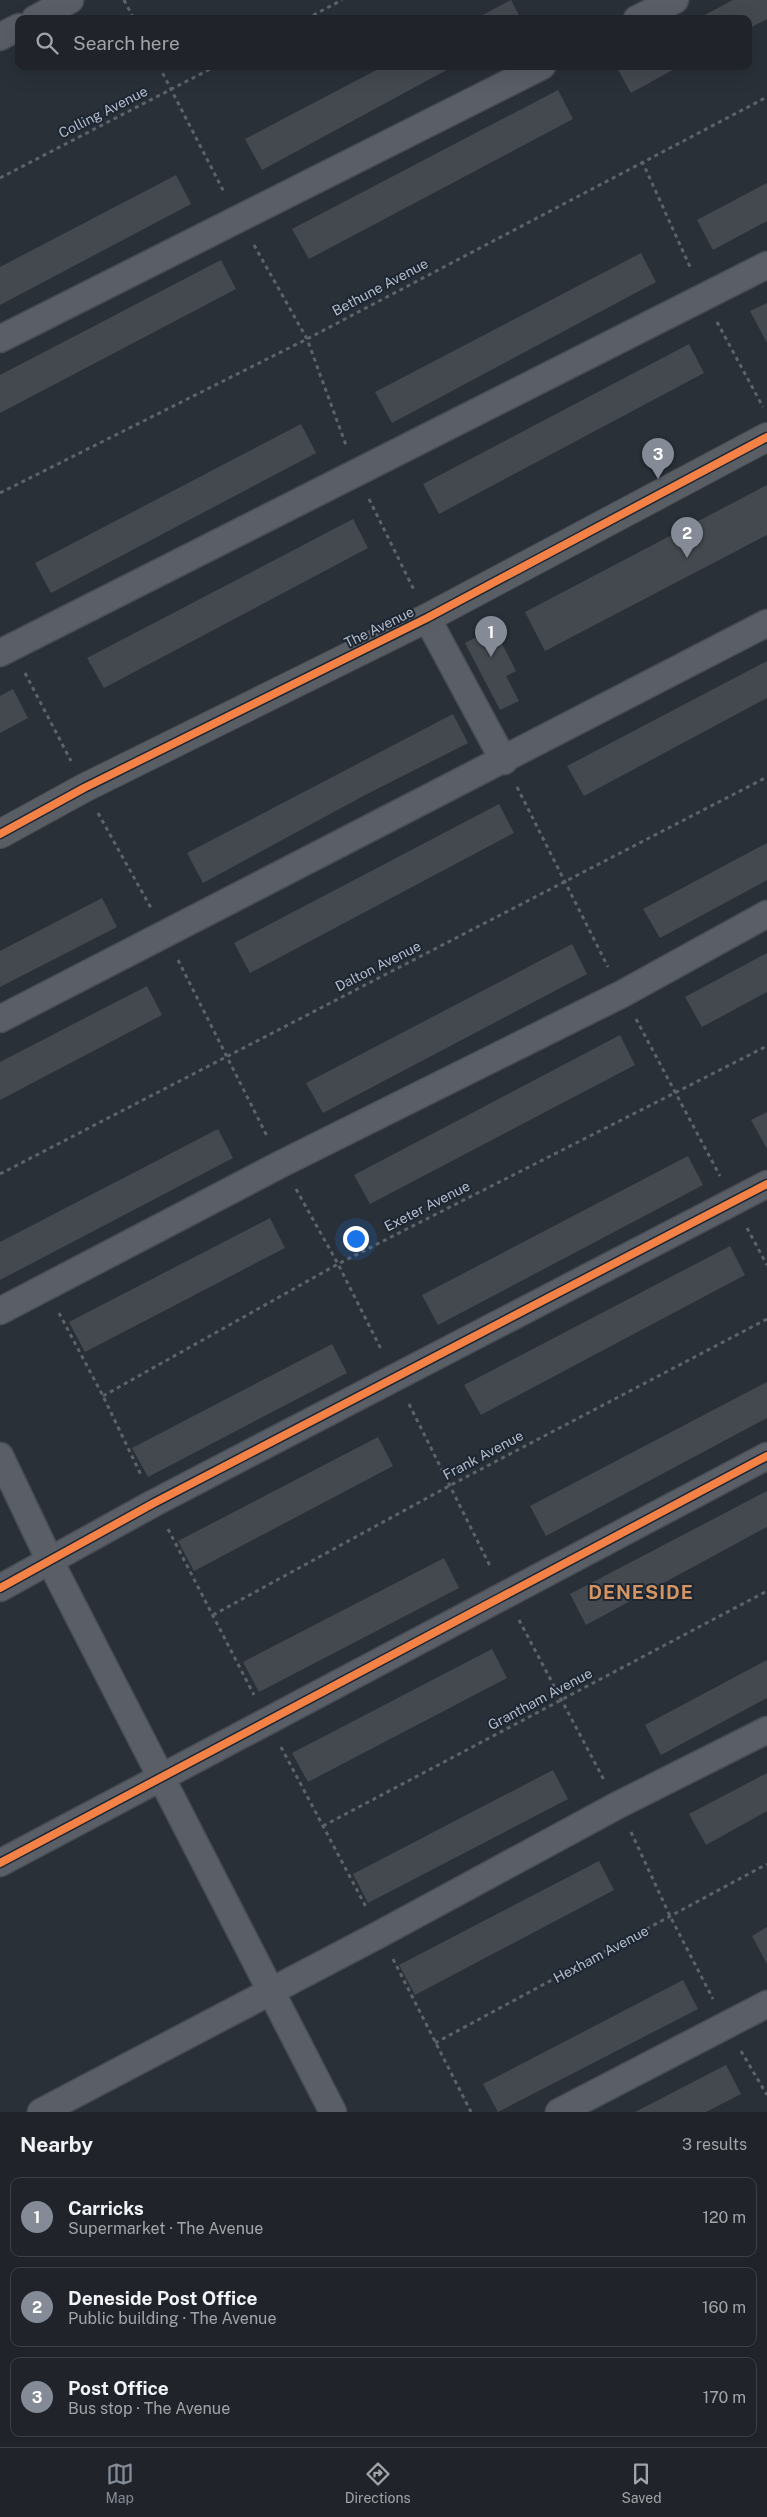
<!DOCTYPE html>
<meta charset="utf-8">
<style>
:root{--surface:#20242a;--page:#2d3036;--text:#f1f3f6;--muted:#a2a4a8;--line:#3d4147;--accent:#848b96}
body{margin:0;font-family:"Public Sans",sans-serif;background:var(--page);color:var(--text)}
.you{position:absolute;left:355px;top:1238px;width:18px;height:18px;margin:-12px;border:4px solid #fff;border-radius:50%;background:#1a73e8;box-shadow:0 0 0 8px #1a73e833}
.badge{display:grid;place-items:center;width:32px;height:32px;border-radius:50%;background:var(--accent);color:#fff;font-size:16px;font-weight:700}
.pin{position:absolute;translate:-50% -41px;filter:drop-shadow(0 1px 2px #0008)}
.pin::after{content:'';position:absolute;top:26px;width:18px;height:15px;background:inherit;clip-path:polygon(0 0,100% 0,50% 100%)}
.list{margin:0;padding:0;list-style:none}
h2{display:flex;justify-content:space-between;align-items:center;height:65px;margin:0;padding:0 20px;font-size:21px}
h2 small{font-size:16px;font-weight:400;color:var(--muted)}
.list li{display:grid;grid-template-columns:32px 1fr auto;gap:15px;align-items:center;box-sizing:border-box;height:80px;margin:0 10px 10px;padding:0 10px;border:1px solid var(--line);border-radius:10px}
.list b{display:block;font-size:19px;white-space:nowrap}
.list p{margin:0;font-size:16px;white-space:nowrap;color:var(--muted)}
.list em{font-size:16px;font-style:normal;color:var(--muted)}
.icon{flex:none;width:28px;height:28px;fill:none;stroke:currentColor;stroke-width:2;stroke-linecap:round;stroke-linejoin:round}
.map{position:relative;flex:none;width:767px;height:2112px;overflow:hidden}
.search{position:absolute;background:var(--surface);box-shadow:0 5px 20px #0002;left:15px;right:15px;top:15px;height:55px;display:flex;align-items:center;gap:12px;box-sizing:border-box;padding:0 18px;border-radius:10px;color:var(--muted);font-size:19px}
.sheet{height:335px;background:var(--surface)}
nav{display:flex;justify-content:space-around;align-items:center;box-sizing:border-box;height:70px;border-top:1px solid var(--line);background:var(--surface);font-size:14px;color:var(--muted)}
nav a{display:grid;justify-items:center;gap:2px}
nav .on{color:var(--accent)}
.map>svg:first-child{display:block}
.building{fill:#444950}
.lines{fill:none;stroke-linecap:round;stroke-linejoin:round}
.street-casing{stroke:#484c53;stroke-width:29}
.secondary-casing{stroke:#484c53;stroke-width:30}
.path{stroke:#5d636a;stroke-width:3;stroke-dasharray:4 4;stroke-linecap:butt}
.street{stroke:#5a5e66;stroke-width:26}
.secondary{stroke:#595d64;stroke-width:28}
.cycleway-casing{stroke:#1d2633;stroke-width:11}
.cycleway{stroke:#f48246;stroke-width:8}
.labels{text-anchor:middle;dominant-baseline:central;stroke-width:4;stroke-linejoin:round;paint-order:stroke}
.street-label{font-size:14px;fill:#b4bcc9;stroke:#1d2633}
.district-label{font-size:19px;font-weight:bold;letter-spacing:1px;fill:#d59563;stroke:#1d2633}
</style>
<div class="map">
<svg width="767" height="2112" viewBox="0 0 767 2112">
<rect width="100%" height="100%" fill="#2a3038"/>
<path class="building" d="M 511,0 L 521,19 L 475,19 Z
M 733,0 L 767,0 L 767,19 L 748,29 L 748,19 L 697,19 Z
M 384,66 L 454,66 L 262,170 L 245,139 Z
M 616,66 L 680,66 L 631,93 Z
M 558,90 L 573,119 L 309,259 L 292,229 Z
M 176,175 L 191,204 L 0,305 L 0,267 Z
M 767,183 L 767,221 L 713,250 L 697,220 Z
M 641,253 L 656,282 L 392,423 L 375,392 Z
M 221,260 L 236,289 L 0,413 L 0,375 Z
M 767,303 L 767,343 L 750,311 Z
M 689,344 L 704,373 L 439,514 L 423,484 Z
M 301,424 L 316,453 L 51,593 L 35,563 Z
M 767,485 L 767,535 L 545,651 L 525,612 Z
M 353,519 L 368,548 L 104,688 L 87,658 Z
M 494,628 L 516,671 L 506,676 L 519,701 L 500,710 L 465,643 Z
M 767,661 L 767,698 L 584,796 L 567,766 Z
M 13,689 L 28,718 L 0,733 L 0,696 Z
M 453,714 L 468,743 L 367,794 L 203,883 L 187,853 Z
M 499,804 L 514,833 L 250,973 L 234,943 Z
M 767,843 L 767,880 L 660,938 L 643,909 Z
M 102,898 L 117,927 L 0,987 L 0,951 Z
M 572,944 L 587,974 L 323,1113 L 306,1083 Z
M 767,953 L 767,992 L 702,1027 L 685,997 Z
M 147,986 L 162,1015 L 0,1100 L 0,1062 Z
M 620,1035 L 635,1065 L 370,1204 L 354,1175 Z
M 767,1112 L 767,1149 L 751,1120 Z
M 218,1129 L 233,1158 L 0,1280 L 0,1242 Z
M 688,1156 L 703,1185 L 438,1325 L 422,1295 Z
M 270,1218 L 285,1248 L 85,1352 L 69,1322 Z
M 730,1246 L 745,1275 L 481,1415 L 464,1385 Z
M 332,1344 L 347,1373 L 148,1477 L 132,1448 Z
M 767,1382 L 767,1418 L 546,1536 L 530,1506 Z
M 378,1437 L 393,1466 L 194,1571 L 178,1541 Z
M 767,1491 L 767,1527 L 586,1625 L 570,1594 Z
M 444,1558 L 459,1588 L 259,1692 L 243,1662 Z
M 492,1649 L 507,1678 L 308,1782 L 292,1753 Z
M 767,1660 L 767,1698 L 661,1755 L 645,1725 Z
M 553,1770 L 568,1799 L 368,1903 L 353,1874 Z
M 767,1773 L 767,1811 L 706,1845 L 689,1814 Z
M 599,1861 L 614,1890 L 415,1995 L 399,1965 Z
M 767,1927 L 767,1964 L 752,1936 Z
M 683,1980 L 698,2009 L 498,2112 L 483,2084 Z
M 726,2065 L 741,2094 L 706,2112 L 635,2112 Z"/>
<g class="lines">
<defs>
<path id="street" d="M 35,19 L 70,0
M 637,19 L 675,0
M 0,37 L 19,27
M 0,339 L 542,66
M 427,618 L 504,761
M 0,653 L 767,265
M 0,1019 C 255,885 512,757 767,623
M 0,1311 L 281,1164 L 622,994 L 767,914
M 0,1456 L 50,1561 L 333,2112
M 0,1588 L 154,1503 L 767,1184
M 0,1863 L 767,1456
M 41,2112 L 380,1934 L 618,1805 L 767,1730
M 559,2112 L 767,2004"/>
<path id="secondary" d="M 0,834 L 84,788 L 427,618 L 767,437"/>
</defs>
<use href="#street" class="street-casing"/>
<use href="#secondary" class="secondary-casing"/>
<path class="path" d="M 124,0 L 134,19
M 306,19 L 342,0
M 159,66 L 225,194
M 642,161 L 691,269
M 0,178 L 216,66
M 254,245 L 307,339 L 346,445
M 717,322 L 763,407
M 0,493 L 307,339 L 767,97
M 369,499 L 414,590
M 25,673 L 71,761
M 517,787 L 608,967
M 98,813 L 151,908
M 178,960 L 268,1138
M 636,1019 L 720,1176
M 0,1174 L 767,777
M 296,1189 L 338,1264 L 382,1351
M 747,1228 L 767,1265
M 59,1313 L 103,1396 L 142,1477
M 103,1396 L 338,1264 L 767,1046
M 409,1404 L 491,1568
M 168,1529 L 254,1695
M 213,1615 L 449,1486 L 767,1319
M 519,1620 L 604,1780
M 281,1747 L 366,1907
M 323,1826 L 767,1591
M 631,1832 L 670,1916 L 713,1999
M 393,1959 L 471,2112
M 435,2043 L 767,1864
M 741,2051 L 767,2095"/>
<use href="#street" class="street"/>
<use href="#secondary" class="secondary"/>
<defs>
<path id="cycleway" d="M 0,834 L 84,788 L 427,618 L 767,437
M 0,1588 L 154,1503 L 767,1184
M 0,1863 L 767,1456"/>
</defs>
<use href="#cycleway" class="cycleway-casing"/>
<use href="#cycleway" class="cycleway"/>
</g>
<g class="labels">
<g class="street-label">
<text transform="translate(103 112) rotate(-27)">Colling Avenue</text>
<text transform="translate(380 287) rotate(-28)">Bethune Avenue</text>
<text transform="translate(379 627) rotate(-26)">The Avenue</text>
<text transform="translate(378 966) rotate(-27)">Dalton Avenue</text>
<text transform="translate(427 1206) rotate(-27)">Exeter Avenue</text>
<text transform="translate(483 1455) rotate(-28)">Frank Avenue</text>
<text transform="translate(540 1699) rotate(-28)">Grantham Avenue</text>
<text transform="translate(601 1954) rotate(-28)">Hexham Avenue</text>
</g>
<g class="district-label">
<text x="641" y="1592">DENESIDE</text>
</g>
</g>
</svg>
<div class="you"></div>
<div class="pin badge" style="left:491px;top:657px">1</div>
<div class="pin badge" style="left:687px;top:558px">2</div>
<div class="pin badge" style="left:658px;top:479px">3</div>
<div class="search"><svg class="icon" aria-label="search" viewBox="0 0 24 24"><circle cx="10" cy="10" r="6"/><path d="M15 15l6 6"/></svg>Search here</div>
</div>
<section class="sheet">
<h2>Nearby<small>3 results</small></h2>
<ul class="list">
<li><span class="badge">1</span><div><b>Carricks</b><p>Supermarket · The Avenue</p></div><em>120 m</em></li>
<li><span class="badge">2</span><div><b>Deneside Post Office</b><p>Public building · The Avenue</p></div><em>160 m</em></li>
<li><span class="badge">3</span><div><b>Post Office</b><p>Bus stop · The Avenue</p></div><em>170 m</em></li>
</ul>
</section>
<nav>
<a class="on"><svg class="icon" aria-label="map" viewBox="0 0 24 24"><path d="M3 6l6-2 6 2 6-2v14l-6 2-6-2-6 2zM9 4v14M15 6v14"/></svg>Map</a>
<a><svg class="icon" aria-label="directions" viewBox="0 0 24 24"><path d="M12 3l9 9-9 9-9-9zM9 14v-3h6M13 9l2 2-2 2"/></svg>Directions</a>
<a><svg class="icon" aria-label="saved" viewBox="0 0 24 24"><path d="M7 4h10v16l-5-4-5 4z"/></svg>Saved</a>
</nav>
